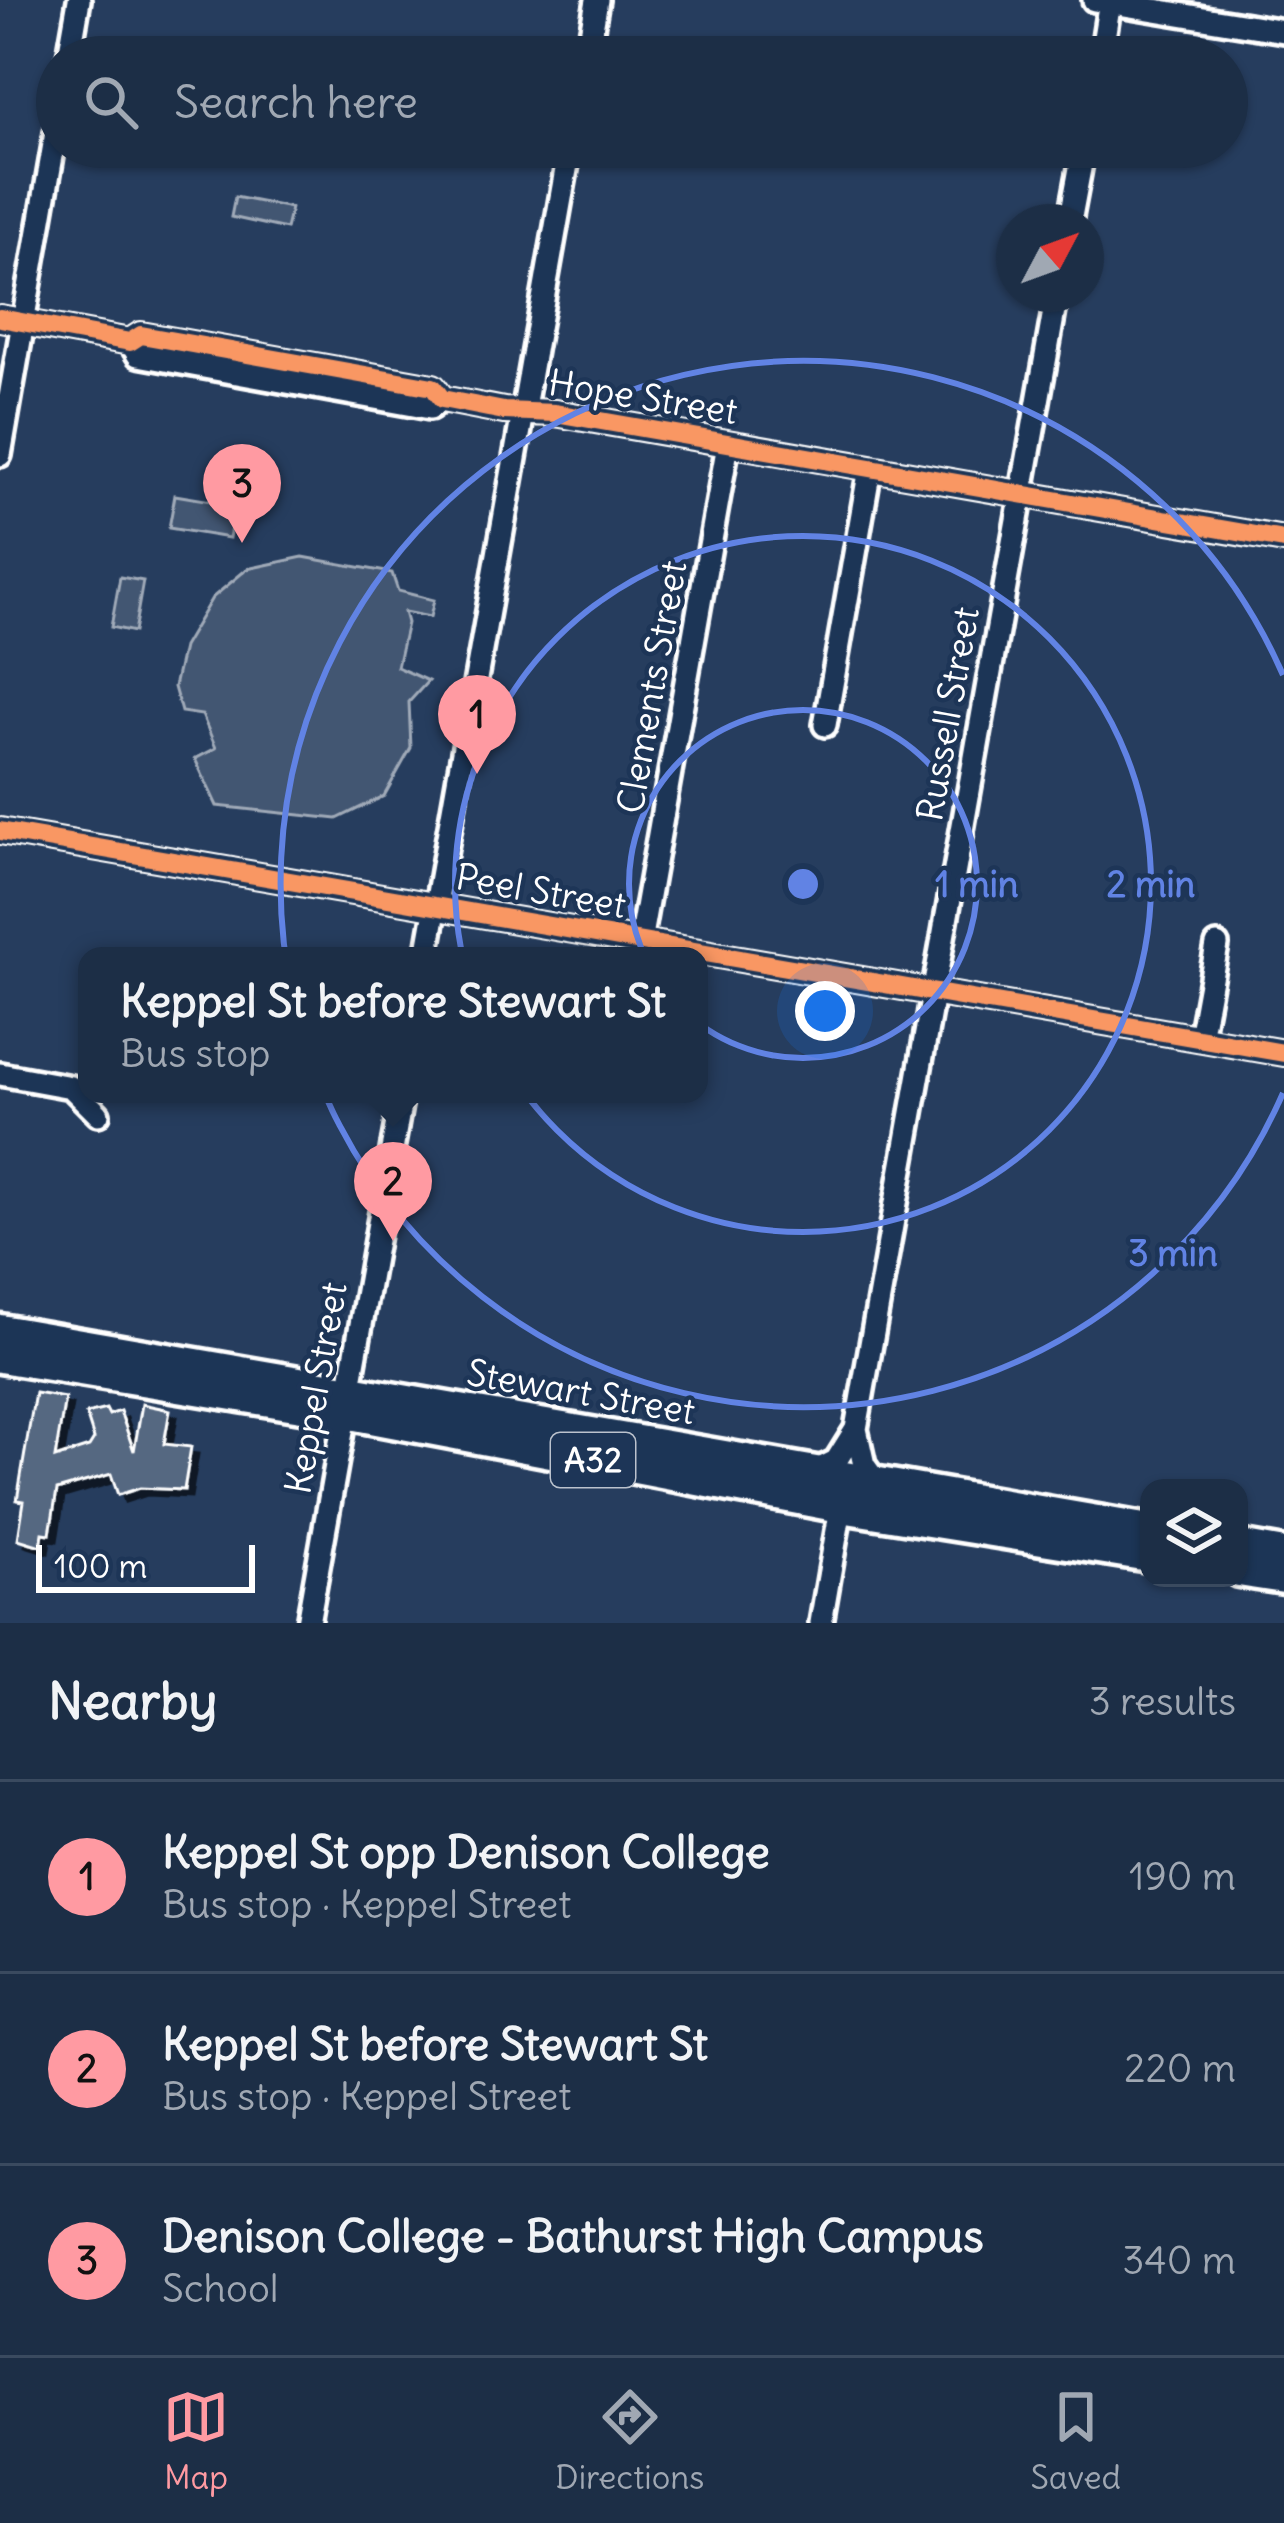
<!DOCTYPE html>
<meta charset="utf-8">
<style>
:root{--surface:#1c2e46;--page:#25364d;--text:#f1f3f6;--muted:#a0a8b3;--line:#3a4a5f;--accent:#ff9aa2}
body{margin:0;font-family:Delius,sans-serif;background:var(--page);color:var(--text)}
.controls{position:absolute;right:36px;bottom:36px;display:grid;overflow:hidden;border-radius:24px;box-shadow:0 3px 9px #0004}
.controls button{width:108px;height:108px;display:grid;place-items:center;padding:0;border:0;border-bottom:3px solid var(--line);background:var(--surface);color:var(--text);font:60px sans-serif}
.compass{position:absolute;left:996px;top:204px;width:108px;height:108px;border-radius:50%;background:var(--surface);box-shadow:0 3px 9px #0004;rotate:49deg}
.scale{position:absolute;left:36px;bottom:30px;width:219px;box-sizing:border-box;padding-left:12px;border:6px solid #fff;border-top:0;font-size:33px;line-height:42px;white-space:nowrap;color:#fff;-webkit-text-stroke:9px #1d3557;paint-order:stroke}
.you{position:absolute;left:825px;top:1011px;width:42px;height:42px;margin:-30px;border:9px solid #fff;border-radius:50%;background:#1a73e8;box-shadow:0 0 0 18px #1a73e833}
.badge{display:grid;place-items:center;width:78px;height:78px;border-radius:50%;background:var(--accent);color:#111;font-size:39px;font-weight:700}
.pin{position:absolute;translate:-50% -99px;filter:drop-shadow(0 3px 6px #0008)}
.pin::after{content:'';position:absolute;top:63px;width:42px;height:36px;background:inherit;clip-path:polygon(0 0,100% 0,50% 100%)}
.popup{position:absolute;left:78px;top:947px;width:630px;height:156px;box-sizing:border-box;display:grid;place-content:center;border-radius:24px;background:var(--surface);filter:drop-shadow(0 3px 9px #0005);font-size:39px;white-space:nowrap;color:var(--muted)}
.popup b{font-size:45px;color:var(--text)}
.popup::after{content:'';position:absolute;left:50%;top:100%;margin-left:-24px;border:24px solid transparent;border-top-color:var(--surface)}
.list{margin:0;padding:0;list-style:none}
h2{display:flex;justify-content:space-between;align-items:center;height:156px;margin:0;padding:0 48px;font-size:51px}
h2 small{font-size:39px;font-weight:400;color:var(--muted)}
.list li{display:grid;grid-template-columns:78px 1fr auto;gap:36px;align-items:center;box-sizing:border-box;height:192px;padding:0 48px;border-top:3px solid var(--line)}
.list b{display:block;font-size:45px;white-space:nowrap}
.list p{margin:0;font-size:39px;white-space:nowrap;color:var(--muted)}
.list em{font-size:39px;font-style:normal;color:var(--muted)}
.icon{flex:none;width:66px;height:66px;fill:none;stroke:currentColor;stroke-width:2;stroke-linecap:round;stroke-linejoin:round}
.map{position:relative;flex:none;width:1284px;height:1623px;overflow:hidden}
.search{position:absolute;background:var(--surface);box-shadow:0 3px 9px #0004;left:36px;right:36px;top:36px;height:132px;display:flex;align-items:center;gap:30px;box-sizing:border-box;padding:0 42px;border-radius:66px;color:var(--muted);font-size:45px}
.sheet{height:732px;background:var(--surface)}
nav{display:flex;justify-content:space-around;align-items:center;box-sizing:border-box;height:168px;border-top:3px solid var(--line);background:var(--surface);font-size:33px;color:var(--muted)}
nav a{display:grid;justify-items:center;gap:6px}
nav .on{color:var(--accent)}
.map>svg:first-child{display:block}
.green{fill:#425672;stroke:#a0aab8;stroke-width:3}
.building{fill:#556781;stroke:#fff;stroke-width:3;filter:url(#shadow)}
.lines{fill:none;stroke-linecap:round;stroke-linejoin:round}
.minor-casing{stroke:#fff;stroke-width:30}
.highway-casing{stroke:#fff;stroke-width:39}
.minor{stroke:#1d3557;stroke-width:21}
.highway{stroke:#1d3557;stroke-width:30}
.cycleway-casing{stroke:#1d3557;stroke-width:26}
.cycleway{stroke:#f99763;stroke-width:18}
.ring{fill:none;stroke:#6183e4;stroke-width:6}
.labels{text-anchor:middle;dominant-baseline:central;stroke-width:9;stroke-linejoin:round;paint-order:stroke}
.shield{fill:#1d3557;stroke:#bbc2cd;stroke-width:3}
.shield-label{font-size:33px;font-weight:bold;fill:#fff}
.street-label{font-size:36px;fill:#fff;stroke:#1d3557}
.centre{fill:#6183e4;stroke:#1d3557;stroke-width:6}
.ring-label{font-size:36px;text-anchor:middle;font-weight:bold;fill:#6183e4;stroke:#1d3557;stroke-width:9;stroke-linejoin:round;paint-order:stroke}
</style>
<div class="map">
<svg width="1284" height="1623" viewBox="0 0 1284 1623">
<defs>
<filter id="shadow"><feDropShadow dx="7" dy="7" stdDeviation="0" flood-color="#0009"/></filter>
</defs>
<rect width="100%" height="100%" fill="#263d5e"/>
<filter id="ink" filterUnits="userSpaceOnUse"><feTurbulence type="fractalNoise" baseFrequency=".00833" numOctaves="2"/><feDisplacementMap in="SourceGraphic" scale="24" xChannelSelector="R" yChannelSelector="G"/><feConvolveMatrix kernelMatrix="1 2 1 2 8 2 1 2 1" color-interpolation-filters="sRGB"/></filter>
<g filter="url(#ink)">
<path class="green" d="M 235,197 L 291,208 L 286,229 L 231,217 Z
M 175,495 L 235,505 L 229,538 L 169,528 Z
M 303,557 L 392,573 L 398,591 L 434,600 L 430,617 L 404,612 L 407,623 L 397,667 L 428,681 L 409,702 L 411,748 L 384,796 L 337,819 L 217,806 L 195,759 L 216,748 L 202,715 L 181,712 L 174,687 L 183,647 L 212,598 L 247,569 Z
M 120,577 L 143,581 L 134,632 L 111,627 Z"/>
<path class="building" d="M 35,1393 L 65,1398 L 55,1458 L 89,1447 L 94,1439 L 86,1414 L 106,1409 L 109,1415 L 120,1411 L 134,1451 L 142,1404 L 170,1410 L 164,1444 L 191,1447 L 184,1490 L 140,1488 L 118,1495 L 111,1474 L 57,1490 L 50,1534 L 43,1533 L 41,1546 L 18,1539 L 24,1501 L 17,1500 Z"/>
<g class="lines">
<defs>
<path id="minor" d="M 1094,0 L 1284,31
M 69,57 L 79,0
M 587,57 L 597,0
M 1101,57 L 1110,0
M 1070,222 L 1084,147
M 0,318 L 130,342 L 141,335 L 433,387 L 442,399 L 504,411 L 555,413 L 1284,540
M 130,342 L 138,355 L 430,408 L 442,399
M 0,455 L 57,127
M 825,725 L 870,468
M 0,831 L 1284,1053
M 640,942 L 728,444
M 427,956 L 570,147
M 1200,1038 L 1217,945
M 0,1074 L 71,1087 L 98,1114
M 856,1429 L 864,1465 L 877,1483
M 814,1472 L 836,1461 L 856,1429 L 1057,294
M 308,1623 L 402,1094
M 821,1623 L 843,1496"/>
<path id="highway" d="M 0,1330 L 1149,1530
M 0,1357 L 345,1413 L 841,1507 L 1149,1556
M 1239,1546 L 1284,1554
M 1239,1571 L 1284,1578"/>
</defs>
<use href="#minor" class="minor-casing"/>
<use href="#highway" class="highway-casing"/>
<use href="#minor" class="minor"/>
<use href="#highway" class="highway"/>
<defs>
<path id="cycleway" d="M 0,318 L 130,342 L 141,335 L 433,387 L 442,399 L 504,411 L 555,413 L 1284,540
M 0,831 L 1284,1053"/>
</defs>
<use href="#cycleway" class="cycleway-casing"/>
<use href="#cycleway" class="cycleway"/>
</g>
</g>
<g class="ring">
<circle cx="803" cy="884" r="174"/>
<circle cx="803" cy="884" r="348"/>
<path d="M1283 1093A523 523 0 1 1 1283 675"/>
</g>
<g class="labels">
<rect class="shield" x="551" y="1433" width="84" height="54" rx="9"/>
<g class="shield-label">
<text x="593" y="1460">A32</text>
</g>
<g class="street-label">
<text transform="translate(643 397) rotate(9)">Hope Street</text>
<text transform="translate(652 687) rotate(-80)">Clements Street</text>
<text transform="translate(948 714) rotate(-80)">Russell Street</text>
<text transform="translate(541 891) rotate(10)">Peel Street</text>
<text transform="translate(316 1388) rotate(-80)">Keppel Street</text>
<text transform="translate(581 1392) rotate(10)">Stewart Street</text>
</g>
</g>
<circle cx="803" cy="884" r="18" class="centre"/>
<g class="ring-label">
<text x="977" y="897">1 min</text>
<text x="1151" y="897">2 min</text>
<text x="1173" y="1266">3 min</text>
</g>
</svg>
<div class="controls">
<button><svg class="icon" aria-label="layers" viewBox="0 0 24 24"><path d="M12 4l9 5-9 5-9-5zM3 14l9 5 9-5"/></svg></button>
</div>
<svg class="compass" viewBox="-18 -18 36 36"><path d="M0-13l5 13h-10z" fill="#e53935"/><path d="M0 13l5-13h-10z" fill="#a0a8b3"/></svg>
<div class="scale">100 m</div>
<div class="you"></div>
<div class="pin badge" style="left:477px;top:774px">1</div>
<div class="pin badge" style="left:393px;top:1241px">2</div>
<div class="popup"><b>Keppel St before Stewart St</b>Bus stop</div>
<div class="pin badge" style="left:242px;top:543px">3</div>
<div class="search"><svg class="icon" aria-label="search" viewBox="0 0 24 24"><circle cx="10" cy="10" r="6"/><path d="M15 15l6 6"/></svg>Search here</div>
</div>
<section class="sheet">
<h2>Nearby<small>3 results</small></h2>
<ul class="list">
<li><span class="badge">1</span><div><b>Keppel St opp Denison College</b><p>Bus stop · Keppel Street</p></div><em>190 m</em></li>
<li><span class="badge">2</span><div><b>Keppel St before Stewart St</b><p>Bus stop · Keppel Street</p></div><em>220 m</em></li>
<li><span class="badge">3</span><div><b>Denison College - Bathurst High Campus</b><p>School</p></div><em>340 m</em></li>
</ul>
</section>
<nav>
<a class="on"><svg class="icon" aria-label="map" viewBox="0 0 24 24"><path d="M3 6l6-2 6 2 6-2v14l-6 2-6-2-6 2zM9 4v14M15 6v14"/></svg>Map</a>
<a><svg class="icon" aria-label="directions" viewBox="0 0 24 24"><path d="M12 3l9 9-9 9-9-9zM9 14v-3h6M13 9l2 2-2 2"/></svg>Directions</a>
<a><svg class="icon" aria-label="saved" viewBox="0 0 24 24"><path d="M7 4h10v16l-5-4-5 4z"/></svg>Saved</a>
</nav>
